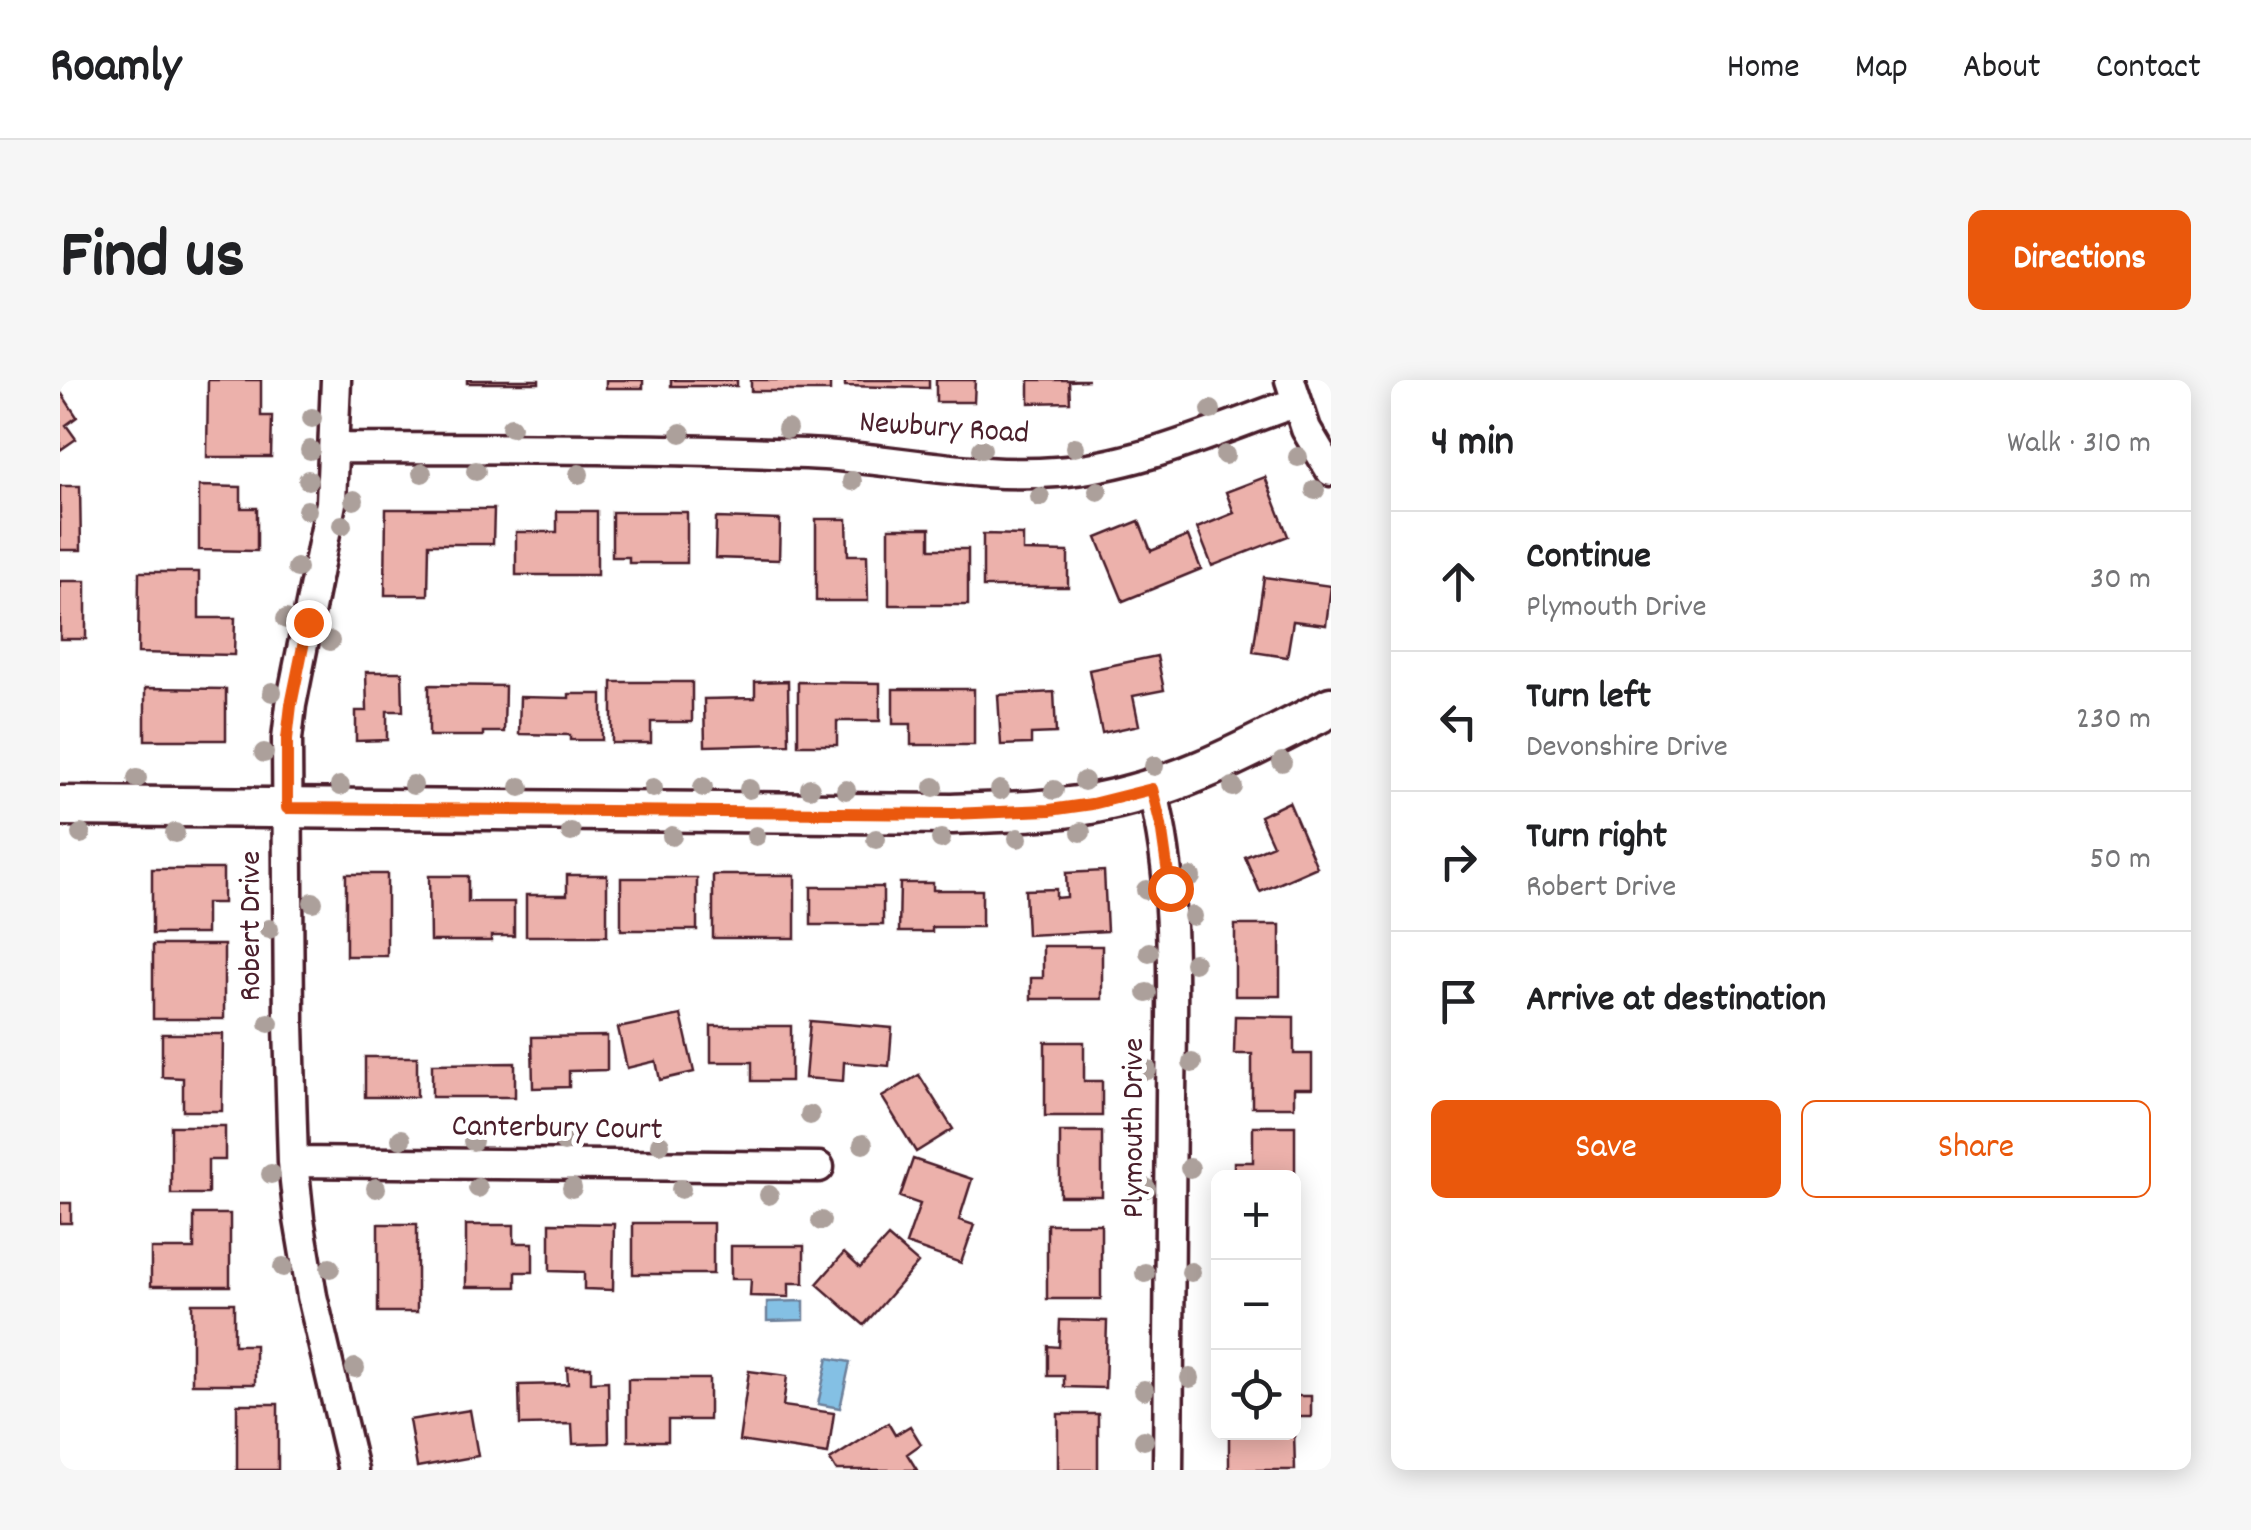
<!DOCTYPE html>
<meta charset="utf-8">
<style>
:root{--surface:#fff;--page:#f6f6f6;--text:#202124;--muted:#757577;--line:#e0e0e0;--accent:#ea580c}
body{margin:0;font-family:Dekko,sans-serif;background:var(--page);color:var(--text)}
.controls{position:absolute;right:30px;bottom:30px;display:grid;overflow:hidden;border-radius:15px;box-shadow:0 5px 25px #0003}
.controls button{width:90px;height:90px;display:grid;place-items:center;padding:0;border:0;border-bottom:2px solid var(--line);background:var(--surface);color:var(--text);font:50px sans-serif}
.stop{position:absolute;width:30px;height:30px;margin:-22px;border:8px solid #ea580c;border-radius:50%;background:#fff}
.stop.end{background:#ea580c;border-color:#fff;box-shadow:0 2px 10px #0008}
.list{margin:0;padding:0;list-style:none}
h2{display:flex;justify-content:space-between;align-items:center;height:130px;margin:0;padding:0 40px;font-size:42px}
h2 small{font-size:32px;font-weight:400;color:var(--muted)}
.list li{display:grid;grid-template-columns:65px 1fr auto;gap:30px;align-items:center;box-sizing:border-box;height:140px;padding:0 40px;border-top:2px solid var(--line)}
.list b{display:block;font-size:38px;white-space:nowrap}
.list p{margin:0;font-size:32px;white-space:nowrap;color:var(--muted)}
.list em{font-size:32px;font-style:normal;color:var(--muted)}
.actions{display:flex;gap:20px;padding:30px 40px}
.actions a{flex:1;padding:22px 0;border:2px solid var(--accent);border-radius:15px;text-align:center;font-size:35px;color:var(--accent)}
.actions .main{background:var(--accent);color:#fff}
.icon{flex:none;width:55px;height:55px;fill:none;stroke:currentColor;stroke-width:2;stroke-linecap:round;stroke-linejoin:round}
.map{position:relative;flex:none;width:1271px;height:1090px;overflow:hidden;border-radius:15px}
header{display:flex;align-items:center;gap:60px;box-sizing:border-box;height:140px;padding:0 50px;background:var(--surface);border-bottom:2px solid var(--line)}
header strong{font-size:48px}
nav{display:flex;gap:55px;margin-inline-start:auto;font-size:35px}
.intro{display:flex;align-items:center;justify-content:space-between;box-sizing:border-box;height:240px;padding:0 60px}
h1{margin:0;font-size:70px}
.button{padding:25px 45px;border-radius:15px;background:var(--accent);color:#fff;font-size:35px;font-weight:700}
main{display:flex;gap:60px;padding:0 60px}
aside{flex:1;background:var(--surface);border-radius:15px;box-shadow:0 5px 25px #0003}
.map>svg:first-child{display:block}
.water{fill:#84c0e4;stroke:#6d809a;stroke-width:2.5}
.building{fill:#ecb1ab;stroke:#4a1f2b;stroke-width:2.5}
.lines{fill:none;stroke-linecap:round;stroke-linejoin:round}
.street-casing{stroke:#4a1f2b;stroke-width:35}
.secondary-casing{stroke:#4a1f2b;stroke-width:45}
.street{stroke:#fff;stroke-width:28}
.secondary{stroke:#fff;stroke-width:38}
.tree{fill:#aca09b}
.route{stroke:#ea580c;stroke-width:12}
.labels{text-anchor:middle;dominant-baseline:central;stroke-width:10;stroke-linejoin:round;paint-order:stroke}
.street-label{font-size:32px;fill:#4a1f2b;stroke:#fff}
</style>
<header>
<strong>Roamly</strong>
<nav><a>Home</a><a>Map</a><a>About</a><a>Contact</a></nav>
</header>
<div class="intro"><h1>Find us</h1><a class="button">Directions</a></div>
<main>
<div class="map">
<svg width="1271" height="1090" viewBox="0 0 1271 1090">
<rect width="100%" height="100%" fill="#fff"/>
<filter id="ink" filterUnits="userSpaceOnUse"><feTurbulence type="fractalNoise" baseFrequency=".01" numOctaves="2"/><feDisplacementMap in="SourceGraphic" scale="20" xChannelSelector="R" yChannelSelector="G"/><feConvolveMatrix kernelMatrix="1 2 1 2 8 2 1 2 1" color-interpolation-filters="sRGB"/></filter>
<g filter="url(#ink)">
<path class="water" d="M 744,921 L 744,940 L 707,941 L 707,922 Z
M 768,978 L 790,982 L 780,1028 L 758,1024 Z"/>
<path class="building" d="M 148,0 L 201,0 L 201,36 L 212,36 L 211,77 L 147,77 Z
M 407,0 L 479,0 L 479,3 L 407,3 Z
M 546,0 L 583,0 L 583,8 L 546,8 Z
M 611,0 L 677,0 L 677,6 L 611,6 Z
M 691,0 L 770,0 L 770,11 L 691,11 Z
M 785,0 L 869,0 L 869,8 L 785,6 Z
M 876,0 L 915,0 L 914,22 L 876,22 Z
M 969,0 L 1029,0 L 1009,1 L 1010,22 L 969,23 Z
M 0,11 L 17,37 L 6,45 L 16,59 L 0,70 Z
M 1205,97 L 1228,156 L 1152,186 L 1137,148 L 1174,133 L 1166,112 Z
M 0,106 L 20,106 L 21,170 L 0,170 Z
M 139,106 L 181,107 L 181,128 L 197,128 L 197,171 L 139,170 Z
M 326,129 L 434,129 L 433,164 L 369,164 L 368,215 L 325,215 Z
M 497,131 L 537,131 L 537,195 L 456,195 L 456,152 L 497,152 Z
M 552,132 L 627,132 L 627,183 L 569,183 L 569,177 L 552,177 Z
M 656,138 L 720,140 L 719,180 L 655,178 Z
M 756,139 L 787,139 L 788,175 L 807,175 L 808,221 L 756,221 Z
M 1079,141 L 1091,171 L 1128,156 L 1141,189 L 1063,221 L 1037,158 Z
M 829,148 L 870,148 L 870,169 L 908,169 L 908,225 L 829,225 Z
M 923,154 L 963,155 L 963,171 L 1008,172 L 1008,207 L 923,207 Z
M 79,192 L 139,192 L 139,238 L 175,238 L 174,275 L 78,273 Z
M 1204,197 L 1271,206 L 1266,245 L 1233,241 L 1227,277 L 1193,272 Z
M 0,201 L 26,201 L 26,259 L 0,259 Z
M 1097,276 L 1104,310 L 1073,316 L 1079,345 L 1042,353 L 1029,290 Z
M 306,292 L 342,292 L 343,331 L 327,331 L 327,360 L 296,361 L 296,331 L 307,331 Z
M 728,301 L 729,364 L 645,366 L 644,319 L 695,318 L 695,302 Z
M 552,302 L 632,302 L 632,342 L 591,342 L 591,363 L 552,363 Z
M 738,302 L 820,303 L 820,341 L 777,341 L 777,365 L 738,365 Z
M 369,305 L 445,306 L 444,352 L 423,352 L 423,356 L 369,356 Z
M 85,308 L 166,309 L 166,360 L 85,360 Z
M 833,309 L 914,309 L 914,365 L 851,365 L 851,344 L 833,344 Z
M 994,312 L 996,353 L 971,354 L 971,364 L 941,365 L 938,315 Z
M 509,314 L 542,314 L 542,360 L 510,360 L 510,355 L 459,354 L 460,317 L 509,318 Z
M 1229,422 L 1257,487 L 1200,512 L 1185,477 L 1213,465 L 1200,436 Z
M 92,489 L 163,489 L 163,523 L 146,523 L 146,554 L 92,554 Z
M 1044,491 L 1047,551 L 967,555 L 965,510 L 996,509 L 996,518 L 1007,517 L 1006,493 Z
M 286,494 L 327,494 L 327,576 L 286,576 Z
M 507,495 L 547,495 L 547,556 L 466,556 L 466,515 L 507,515 Z
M 653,495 L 735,495 L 735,558 L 653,558 Z
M 369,496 L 408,496 L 408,522 L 454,522 L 454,556 L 431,556 L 431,561 L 370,561 Z
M 561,498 L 637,498 L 637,550 L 561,550 Z
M 840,503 L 873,503 L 873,510 L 922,510 L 922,547 L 872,547 L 872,552 L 839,552 Z
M 751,507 L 823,507 L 823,545 L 751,545 Z
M 1175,545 L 1220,545 L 1220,616 L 1175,616 Z
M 93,565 L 164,565 L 164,639 L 93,639 Z
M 983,566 L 1042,566 L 1042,619 L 971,619 L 971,598 L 983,598 Z
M 621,635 L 634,692 L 600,700 L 596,681 L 567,688 L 558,648 Z
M 1175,636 L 1234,637 L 1234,674 L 1252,674 L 1252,708 L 1234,708 L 1234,727 L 1192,727 L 1192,674 L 1174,674 Z
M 750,641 L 832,648 L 829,686 L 784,682 L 783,701 L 745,698 Z
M 651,646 L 731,646 L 731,701 L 692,701 L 692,682 L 651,682 Z
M 102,654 L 163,654 L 162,731 L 123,731 L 123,698 L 102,697 Z
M 547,656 L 547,690 L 509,691 L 509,707 L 473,708 L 472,657 Z
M 985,662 L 1024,662 L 1024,701 L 1042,701 L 1042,736 L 985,736 Z
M 305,677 L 357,677 L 357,717 L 305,717 Z
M 455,683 L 455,717 L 372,717 L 372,684 Z
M 859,695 L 893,749 L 856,772 L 822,717 Z
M 111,746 L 165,746 L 165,780 L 148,780 L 148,814 L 111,814 Z
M 1193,746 L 1235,746 L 1235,821 L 1234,798 L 1174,798 L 1174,782 L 1193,782 Z
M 1000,752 L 1042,752 L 1042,816 L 1000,816 Z
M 853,779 L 912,799 L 899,840 L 914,845 L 901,883 L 846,864 L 860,824 L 840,817 Z
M 0,823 L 11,823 L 11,843 L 0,843 Z
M 134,834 L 170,834 L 170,906 L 91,906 L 91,869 L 134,869 Z
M 490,843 L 554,844 L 553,910 L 524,909 L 524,892 L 490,891 Z
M 573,843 L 653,843 L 653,894 L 573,894 Z
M 318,844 L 357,844 L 357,932 L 318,932 Z
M 987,844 L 1041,844 L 1041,919 L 987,919 Z
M 406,845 L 454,845 L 454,863 L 473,863 L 473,892 L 456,892 L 456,907 L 406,907 Z
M 828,857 L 858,883 L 804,945 L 757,904 L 784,873 L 800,888 Z
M 671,866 L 744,866 L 744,903 L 729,903 L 729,917 L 690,916 L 691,899 L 671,899 Z
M 132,923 L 174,923 L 174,965 L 195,965 L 195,1004 L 132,1004 Z
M 1000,940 L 1047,941 L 1045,1008 L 1004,1007 L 1004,996 L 988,996 L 988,966 L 999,967 Z
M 507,987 L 531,987 L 531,1002 L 548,1001 L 549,1063 L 513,1064 L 512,1044 L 460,1045 L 459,1005 L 508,1004 Z
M 689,991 L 727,996 L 723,1026 L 774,1033 L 768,1074 L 679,1061 Z
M 568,999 L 649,999 L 649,1040 L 608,1040 L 608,1061 L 568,1061 Z
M 1234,1016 L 1251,1016 L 1251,1037 L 1234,1037 Z
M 177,1024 L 218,1024 L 218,1090 L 177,1090 Z
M 410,1030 L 418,1076 L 357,1087 L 349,1040 Z
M 998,1034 L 1038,1034 L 1038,1090 L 998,1090 Z
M 828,1043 L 835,1055 L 850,1046 L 861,1064 L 847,1074 L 857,1090 L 776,1090 L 770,1080 Z
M 1169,1052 L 1234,1052 L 1235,1090 L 1169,1090 Z"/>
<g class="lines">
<defs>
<path id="street" d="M 276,0 L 271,123 L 231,325 L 227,359 L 229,644 L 233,782 L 239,839 L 252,916 L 293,1090
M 1230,0 L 1246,49 L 1271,91
M 275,68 C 432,68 589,68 746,74 C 829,77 913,99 996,92 C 1079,86 1159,49 1237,22
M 1092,409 C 1118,510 1112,615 1111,718 C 1110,842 1109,966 1108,1090
M 233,782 L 759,787"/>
<path id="secondary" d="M 0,426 L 892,434 C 938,432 985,432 1030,424 C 1120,408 1191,368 1271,327"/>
</defs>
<use href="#street" class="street-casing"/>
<use href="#secondary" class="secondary-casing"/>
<use href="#street" class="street"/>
<use href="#secondary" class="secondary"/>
</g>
<g class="tree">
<circle cx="1151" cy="30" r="10"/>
<circle cx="252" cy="38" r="10"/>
<circle cx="451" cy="47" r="10"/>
<circle cx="727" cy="49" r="10"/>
<circle cx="621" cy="53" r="10"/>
<circle cx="1015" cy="67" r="10"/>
<circle cx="922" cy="69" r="10"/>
<circle cx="250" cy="70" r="10"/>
<circle cx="1165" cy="75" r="10"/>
<circle cx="1238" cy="77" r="10"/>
<circle cx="416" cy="91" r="10"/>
<circle cx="362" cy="93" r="10"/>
<circle cx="519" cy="94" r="10"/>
<circle cx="248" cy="100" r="10"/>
<circle cx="792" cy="101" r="10"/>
<circle cx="1255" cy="110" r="10"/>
<circle cx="1038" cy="111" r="10"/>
<circle cx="980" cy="117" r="10"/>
<circle cx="294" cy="120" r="10"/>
<circle cx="247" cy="130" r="10"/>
<circle cx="282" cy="145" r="10"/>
<circle cx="237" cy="188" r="10"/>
<circle cx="226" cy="239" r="10"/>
<circle cx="270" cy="261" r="10"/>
<circle cx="212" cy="312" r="10"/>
<circle cx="204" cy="373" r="10"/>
<circle cx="1222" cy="382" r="10"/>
<circle cx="1094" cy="386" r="10"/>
<circle cx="77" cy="398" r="10"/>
<circle cx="1024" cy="401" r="10"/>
<circle cx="353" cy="405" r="10"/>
<circle cx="280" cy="406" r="10"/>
<circle cx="460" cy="407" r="10"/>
<circle cx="643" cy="407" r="10"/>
<circle cx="874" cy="407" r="10"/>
<circle cx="1173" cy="407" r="10"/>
<circle cx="593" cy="408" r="10"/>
<circle cx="750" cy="408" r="10"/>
<circle cx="689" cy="409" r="10"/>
<circle cx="786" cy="410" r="10"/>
<circle cx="940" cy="410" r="10"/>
<circle cx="994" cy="410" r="10"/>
<circle cx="511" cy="452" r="10"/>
<circle cx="1021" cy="452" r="10"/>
<circle cx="115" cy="453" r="10"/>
<circle cx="21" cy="454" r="10"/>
<circle cx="612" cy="456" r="10"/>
<circle cx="696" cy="456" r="10"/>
<circle cx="958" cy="458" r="10"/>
<circle cx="816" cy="459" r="10"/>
<circle cx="881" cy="459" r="10"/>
<circle cx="1131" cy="497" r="10"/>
<circle cx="1086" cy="510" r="10"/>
<circle cx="253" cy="522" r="10"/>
<circle cx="1133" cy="536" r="10"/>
<circle cx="209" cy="549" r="10"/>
<circle cx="1089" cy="572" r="10"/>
<circle cx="1134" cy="583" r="10"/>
<circle cx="1087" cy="613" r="10"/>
<circle cx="209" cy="643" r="10"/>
<circle cx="1132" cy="683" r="10"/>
<circle cx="1087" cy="690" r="10"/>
<circle cx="750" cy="735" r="10"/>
<circle cx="341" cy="759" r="10"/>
<circle cx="413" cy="761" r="10"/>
<circle cx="504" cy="762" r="10"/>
<circle cx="600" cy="764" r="10"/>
<circle cx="803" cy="764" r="10"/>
<circle cx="1130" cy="788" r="10"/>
<circle cx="211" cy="794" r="10"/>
<circle cx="316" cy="808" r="10"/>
<circle cx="418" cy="808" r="10"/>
<circle cx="512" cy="808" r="10"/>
<circle cx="1086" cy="808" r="10"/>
<circle cx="621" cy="809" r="10"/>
<circle cx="709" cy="815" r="10"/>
<circle cx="761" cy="841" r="10"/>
<circle cx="223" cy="887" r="10"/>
<circle cx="270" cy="888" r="10"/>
<circle cx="1131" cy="892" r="10"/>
<circle cx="1085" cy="893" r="10"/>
<circle cx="295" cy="988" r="10"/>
<circle cx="1130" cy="998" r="10"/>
<circle cx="1084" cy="1010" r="10"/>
<circle cx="1084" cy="1060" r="10"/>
</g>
</g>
<g class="lines" filter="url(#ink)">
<path class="route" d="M 248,242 L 231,325 L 227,359 L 227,428 L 892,434 L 990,430 L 1032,424 L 1092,409 L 1101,445 L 1110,508"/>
</g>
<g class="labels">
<g class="street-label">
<text transform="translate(884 50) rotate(4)">Newbury Road</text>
<text transform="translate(193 546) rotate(-90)">Robert Drive</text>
<text transform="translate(1076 748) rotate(-90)">Plymouth Drive</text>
<text transform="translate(497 750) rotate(1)">Canterbury Court</text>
</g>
</g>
</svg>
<div class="controls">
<button>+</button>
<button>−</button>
<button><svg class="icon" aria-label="locate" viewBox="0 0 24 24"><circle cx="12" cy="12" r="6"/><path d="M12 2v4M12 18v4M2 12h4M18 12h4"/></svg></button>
</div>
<div class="stop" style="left:1110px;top:508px"></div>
<div class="stop end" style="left:248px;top:242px"></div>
</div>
<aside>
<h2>4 min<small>Walk · 310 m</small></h2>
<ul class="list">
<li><svg class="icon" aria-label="ahead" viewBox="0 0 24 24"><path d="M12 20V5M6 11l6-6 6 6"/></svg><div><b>Continue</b><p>Plymouth Drive</p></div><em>30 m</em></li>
<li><svg class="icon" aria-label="left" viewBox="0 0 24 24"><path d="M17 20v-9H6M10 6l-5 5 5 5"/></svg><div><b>Turn left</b><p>Devonshire Drive</p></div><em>230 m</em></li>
<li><svg class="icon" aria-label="right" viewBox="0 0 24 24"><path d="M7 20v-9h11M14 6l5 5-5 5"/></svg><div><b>Turn right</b><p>Robert Drive</p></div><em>50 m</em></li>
<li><svg class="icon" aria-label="arrive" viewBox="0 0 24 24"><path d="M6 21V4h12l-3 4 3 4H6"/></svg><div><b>Arrive at destination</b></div></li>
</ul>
<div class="actions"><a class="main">Save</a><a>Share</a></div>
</aside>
</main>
